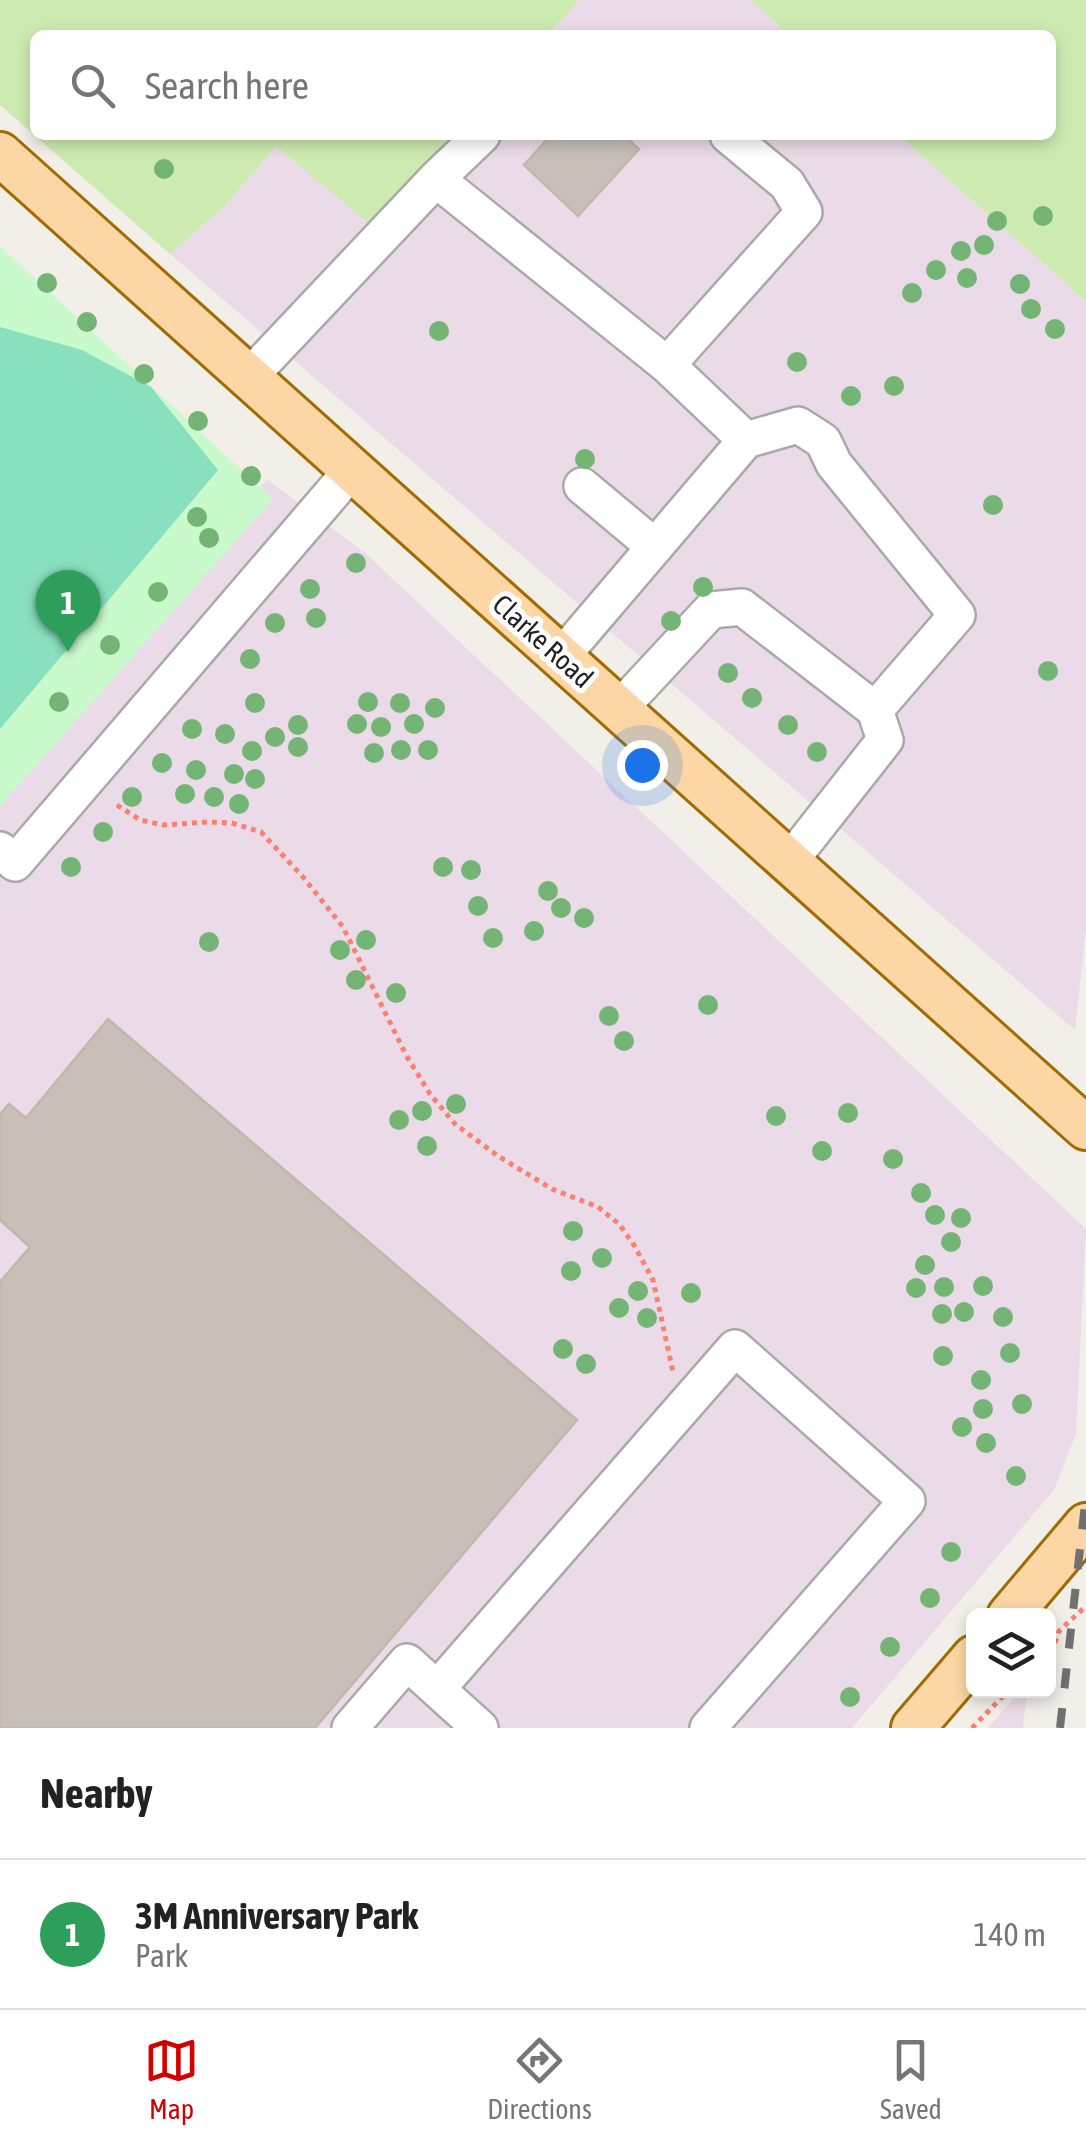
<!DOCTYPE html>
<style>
:root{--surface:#fff;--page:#f6f6f6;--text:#222;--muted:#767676;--line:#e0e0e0;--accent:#d40000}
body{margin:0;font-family:"Asap Condensed",sans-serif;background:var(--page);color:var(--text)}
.controls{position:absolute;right:30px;bottom:30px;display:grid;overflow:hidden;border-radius:15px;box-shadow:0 5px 15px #0003}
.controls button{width:90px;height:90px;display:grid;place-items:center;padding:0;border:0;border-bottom:2px solid var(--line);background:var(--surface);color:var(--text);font:50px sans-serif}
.you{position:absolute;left:642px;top:765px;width:35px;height:35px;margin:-25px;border:8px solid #fff;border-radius:50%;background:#1a73e8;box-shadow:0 0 0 15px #1a73e833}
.badge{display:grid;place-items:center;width:65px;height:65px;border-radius:50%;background:var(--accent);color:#fff;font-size:32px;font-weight:700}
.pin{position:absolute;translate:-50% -82px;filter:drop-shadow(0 2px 5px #0008)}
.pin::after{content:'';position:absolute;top:52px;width:35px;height:30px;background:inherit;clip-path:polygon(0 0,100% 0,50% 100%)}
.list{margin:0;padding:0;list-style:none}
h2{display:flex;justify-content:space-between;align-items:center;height:130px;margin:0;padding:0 40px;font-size:42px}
h2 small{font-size:32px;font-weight:400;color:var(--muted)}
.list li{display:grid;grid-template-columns:65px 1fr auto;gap:30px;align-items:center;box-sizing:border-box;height:150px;padding:0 40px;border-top:2px solid var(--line)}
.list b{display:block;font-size:38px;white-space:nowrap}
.list p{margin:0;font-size:32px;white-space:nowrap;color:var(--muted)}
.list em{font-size:32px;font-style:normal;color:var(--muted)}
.icon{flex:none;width:55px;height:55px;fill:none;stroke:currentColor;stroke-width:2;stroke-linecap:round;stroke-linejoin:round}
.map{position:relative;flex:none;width:1086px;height:1728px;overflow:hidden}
.search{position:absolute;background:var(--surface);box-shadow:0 5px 15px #0003;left:30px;right:30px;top:30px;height:110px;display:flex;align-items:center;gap:25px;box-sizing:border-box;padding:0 35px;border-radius:15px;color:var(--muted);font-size:38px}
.sheet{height:280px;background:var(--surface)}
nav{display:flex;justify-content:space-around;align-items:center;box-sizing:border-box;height:140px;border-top:2px solid var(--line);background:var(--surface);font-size:28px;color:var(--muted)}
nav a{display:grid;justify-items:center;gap:5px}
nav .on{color:var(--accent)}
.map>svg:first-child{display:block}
.industrial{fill:#ebdbe8}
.grass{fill:#cdebb0}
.park{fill:#c8facc}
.pitch{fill:#88e0be}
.building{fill:#c7bfb8;stroke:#c4b6ab;stroke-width:2.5}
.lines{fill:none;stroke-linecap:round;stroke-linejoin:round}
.minor-casing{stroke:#a9a9a9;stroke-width:40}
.major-casing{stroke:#a06b00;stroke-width:48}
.path{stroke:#fa8072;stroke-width:5;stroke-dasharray:5 5;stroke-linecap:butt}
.minor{stroke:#fff;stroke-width:35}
.major{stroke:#fcd6a4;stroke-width:42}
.rail{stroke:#707070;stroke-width:8;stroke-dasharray:20 20;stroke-linecap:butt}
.tree{fill:#74b475}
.labels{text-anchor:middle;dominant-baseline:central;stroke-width:10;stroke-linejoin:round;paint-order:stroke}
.street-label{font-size:28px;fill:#222;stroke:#fff}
</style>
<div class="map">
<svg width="1086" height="1728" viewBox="0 0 1086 1728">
<rect width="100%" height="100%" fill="#f2efe9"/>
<path class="industrial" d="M 580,0 L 751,0 L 789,35 L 548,35 Z
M 456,135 L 898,135 L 1086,301 L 1086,929 L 1075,1030 L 170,254 L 225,206 L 276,146 L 373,226 Z
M 267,479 L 365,553 L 1086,1229 L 1076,1434 L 1054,1490 L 852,1728 L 0,1728 L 0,791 Z
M 1021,1690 L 1027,1691 L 1023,1728 L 988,1728 Z"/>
<path class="grass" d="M 0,0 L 580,0 L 548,35 L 35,35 L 35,135 L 456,135 L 373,227 L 276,146 L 225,206 L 170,254 L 0,105 Z
M 751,0 L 1086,0 L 1086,301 L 898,135 L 1051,135 L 1051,35 L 789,35 Z"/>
<path class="park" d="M 0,246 L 273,499 L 0,806 Z"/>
<path class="pitch" d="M 0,327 L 82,350 L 151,387 L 218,470 L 0,729 Z"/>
<path class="building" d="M 551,135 L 624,135 L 639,149 L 578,216 L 524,165 Z
M 108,1019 L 577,1420 L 315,1728 L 0,1728 L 0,1282 L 30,1247 L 0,1220 L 0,1114 L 9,1104 L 26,1118 Z"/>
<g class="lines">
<defs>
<path id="minor" d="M 728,135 L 787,184 L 804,212 L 667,365 L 746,440 L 798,425 L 823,441 L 834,464 L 957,615 L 875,710
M 436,179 L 667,365
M 249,377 L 436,179 L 482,135
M 582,486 L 655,547
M 561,657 L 746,440
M 619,709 L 711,610 L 742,607 L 875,710 L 885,740 L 789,862
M 0,850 L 15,863 L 352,470
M 437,1689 L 735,1348 L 907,1501 L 708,1728
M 350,1728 L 407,1662 L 480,1728"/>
<path id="major" d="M 0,154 L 1086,1128
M 1009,1616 L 1086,1525
M 913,1728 L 974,1657"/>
</defs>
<use href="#minor" class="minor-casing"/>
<use href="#major" class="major-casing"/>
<path class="path" d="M 117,805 L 140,820 L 163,825 L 208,822 L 232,823 L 261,832 L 303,877 L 343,927 L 406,1055 L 430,1094 L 455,1124 L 498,1156 L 552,1189 L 598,1207 L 619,1224 L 634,1245 L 653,1280 L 673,1372
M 1048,1650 L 1055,1643 L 1059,1631 L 1086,1606
M 972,1728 L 1009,1690"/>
<use href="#minor" class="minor"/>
<use href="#major" class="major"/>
<path class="rail" d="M 1060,1728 L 1086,1495"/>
</g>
<g class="tree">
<circle cx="164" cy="169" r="10"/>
<circle cx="1043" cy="216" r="10"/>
<circle cx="997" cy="221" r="10"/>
<circle cx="984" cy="245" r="10"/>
<circle cx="961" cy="251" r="10"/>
<circle cx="936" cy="270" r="10"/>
<circle cx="967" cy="278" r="10"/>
<circle cx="47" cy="283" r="10"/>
<circle cx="1020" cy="284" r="10"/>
<circle cx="912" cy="293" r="10"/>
<circle cx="1031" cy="309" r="10"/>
<circle cx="87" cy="322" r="10"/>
<circle cx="1055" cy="329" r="10"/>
<circle cx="439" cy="331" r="10"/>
<circle cx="797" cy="362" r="10"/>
<circle cx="144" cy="374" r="10"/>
<circle cx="894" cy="386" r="10"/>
<circle cx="851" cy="396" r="10"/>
<circle cx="198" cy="421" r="10"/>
<circle cx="585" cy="459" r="10"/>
<circle cx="251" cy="476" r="10"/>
<circle cx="993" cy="505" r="10"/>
<circle cx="197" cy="517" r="10"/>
<circle cx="209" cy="538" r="10"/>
<circle cx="356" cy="563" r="10"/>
<circle cx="703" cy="587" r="10"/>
<circle cx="310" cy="589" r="10"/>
<circle cx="158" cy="592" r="10"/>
<circle cx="316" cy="618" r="10"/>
<circle cx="671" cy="621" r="10"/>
<circle cx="275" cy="623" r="10"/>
<circle cx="110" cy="645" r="10"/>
<circle cx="250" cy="659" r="10"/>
<circle cx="1048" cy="671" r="10"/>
<circle cx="728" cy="673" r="10"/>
<circle cx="752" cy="698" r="10"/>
<circle cx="59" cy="702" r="10"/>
<circle cx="368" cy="702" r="10"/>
<circle cx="255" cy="703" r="10"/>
<circle cx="400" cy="703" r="10"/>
<circle cx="435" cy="708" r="10"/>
<circle cx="357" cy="724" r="10"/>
<circle cx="414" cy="724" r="10"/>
<circle cx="298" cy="725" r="10"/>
<circle cx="788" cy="725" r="10"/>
<circle cx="381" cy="727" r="10"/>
<circle cx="192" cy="729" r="10"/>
<circle cx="225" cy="734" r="10"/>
<circle cx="275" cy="737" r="10"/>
<circle cx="298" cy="747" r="10"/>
<circle cx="401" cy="750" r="10"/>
<circle cx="428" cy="750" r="10"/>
<circle cx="252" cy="751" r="10"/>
<circle cx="817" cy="752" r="10"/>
<circle cx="374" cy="753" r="10"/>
<circle cx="162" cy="763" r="10"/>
<circle cx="196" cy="770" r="10"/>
<circle cx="234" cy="774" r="10"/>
<circle cx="255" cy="779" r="10"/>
<circle cx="185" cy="794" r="10"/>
<circle cx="132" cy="797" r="10"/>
<circle cx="214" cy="797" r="10"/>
<circle cx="239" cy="804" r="10"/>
<circle cx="103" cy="832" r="10"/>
<circle cx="71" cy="867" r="10"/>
<circle cx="443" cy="867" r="10"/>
<circle cx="471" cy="870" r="10"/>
<circle cx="548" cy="891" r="10"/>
<circle cx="478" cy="906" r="10"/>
<circle cx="561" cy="908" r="10"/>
<circle cx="584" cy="918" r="10"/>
<circle cx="534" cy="931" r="10"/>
<circle cx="493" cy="938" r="10"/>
<circle cx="366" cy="940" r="10"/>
<circle cx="209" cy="942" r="10"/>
<circle cx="340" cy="950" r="10"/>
<circle cx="356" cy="980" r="10"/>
<circle cx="396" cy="993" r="10"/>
<circle cx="708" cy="1005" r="10"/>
<circle cx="609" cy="1016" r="10"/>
<circle cx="624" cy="1041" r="10"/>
<circle cx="456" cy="1104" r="10"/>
<circle cx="422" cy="1111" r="10"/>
<circle cx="848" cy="1113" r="10"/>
<circle cx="776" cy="1116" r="10"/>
<circle cx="399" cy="1120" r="10"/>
<circle cx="427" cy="1146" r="10"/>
<circle cx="822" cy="1151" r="10"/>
<circle cx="893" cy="1159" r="10"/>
<circle cx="921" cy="1193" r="10"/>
<circle cx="935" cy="1215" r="10"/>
<circle cx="961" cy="1218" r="10"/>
<circle cx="573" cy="1231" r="10"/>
<circle cx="951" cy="1242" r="10"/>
<circle cx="602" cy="1258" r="10"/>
<circle cx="925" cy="1265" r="10"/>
<circle cx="571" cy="1271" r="10"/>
<circle cx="983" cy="1286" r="10"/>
<circle cx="944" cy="1287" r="10"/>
<circle cx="916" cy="1288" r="10"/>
<circle cx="638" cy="1291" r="10"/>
<circle cx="691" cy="1293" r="10"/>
<circle cx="619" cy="1308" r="10"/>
<circle cx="964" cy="1312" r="10"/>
<circle cx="942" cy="1314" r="10"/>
<circle cx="1003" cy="1317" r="10"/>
<circle cx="647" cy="1318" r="10"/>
<circle cx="563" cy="1349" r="10"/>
<circle cx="1010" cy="1353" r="10"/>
<circle cx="943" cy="1356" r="10"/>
<circle cx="586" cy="1364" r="10"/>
<circle cx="981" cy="1380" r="10"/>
<circle cx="1022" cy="1404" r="10"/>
<circle cx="983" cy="1409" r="10"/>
<circle cx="962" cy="1427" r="10"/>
<circle cx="986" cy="1443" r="10"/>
<circle cx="1016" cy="1476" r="10"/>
<circle cx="951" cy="1552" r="10"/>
<circle cx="930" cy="1598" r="10"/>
<circle cx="890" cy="1647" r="10"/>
<circle cx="850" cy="1697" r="10"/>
</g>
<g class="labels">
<g class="street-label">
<text transform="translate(543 641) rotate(42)">Clarke Road</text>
</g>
</g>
</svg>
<div class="controls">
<button><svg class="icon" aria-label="layers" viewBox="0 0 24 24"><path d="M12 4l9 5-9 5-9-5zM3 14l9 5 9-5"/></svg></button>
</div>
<div class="you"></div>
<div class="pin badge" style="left:68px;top:652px;background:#2e9e5b">1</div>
<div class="search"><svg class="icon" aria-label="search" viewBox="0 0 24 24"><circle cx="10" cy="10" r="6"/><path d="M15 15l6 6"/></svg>Search here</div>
</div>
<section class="sheet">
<h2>Nearby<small></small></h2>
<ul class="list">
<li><span class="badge" style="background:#2e9e5b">1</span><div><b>3M Anniversary Park</b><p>Park</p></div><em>140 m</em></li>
</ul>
</section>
<nav>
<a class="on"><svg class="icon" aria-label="map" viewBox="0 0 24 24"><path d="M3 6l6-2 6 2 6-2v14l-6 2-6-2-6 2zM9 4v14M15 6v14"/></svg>Map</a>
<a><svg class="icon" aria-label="directions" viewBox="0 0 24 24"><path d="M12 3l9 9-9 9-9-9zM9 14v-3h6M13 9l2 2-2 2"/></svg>Directions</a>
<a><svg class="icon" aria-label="saved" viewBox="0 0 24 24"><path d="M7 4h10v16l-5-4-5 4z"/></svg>Saved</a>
</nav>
